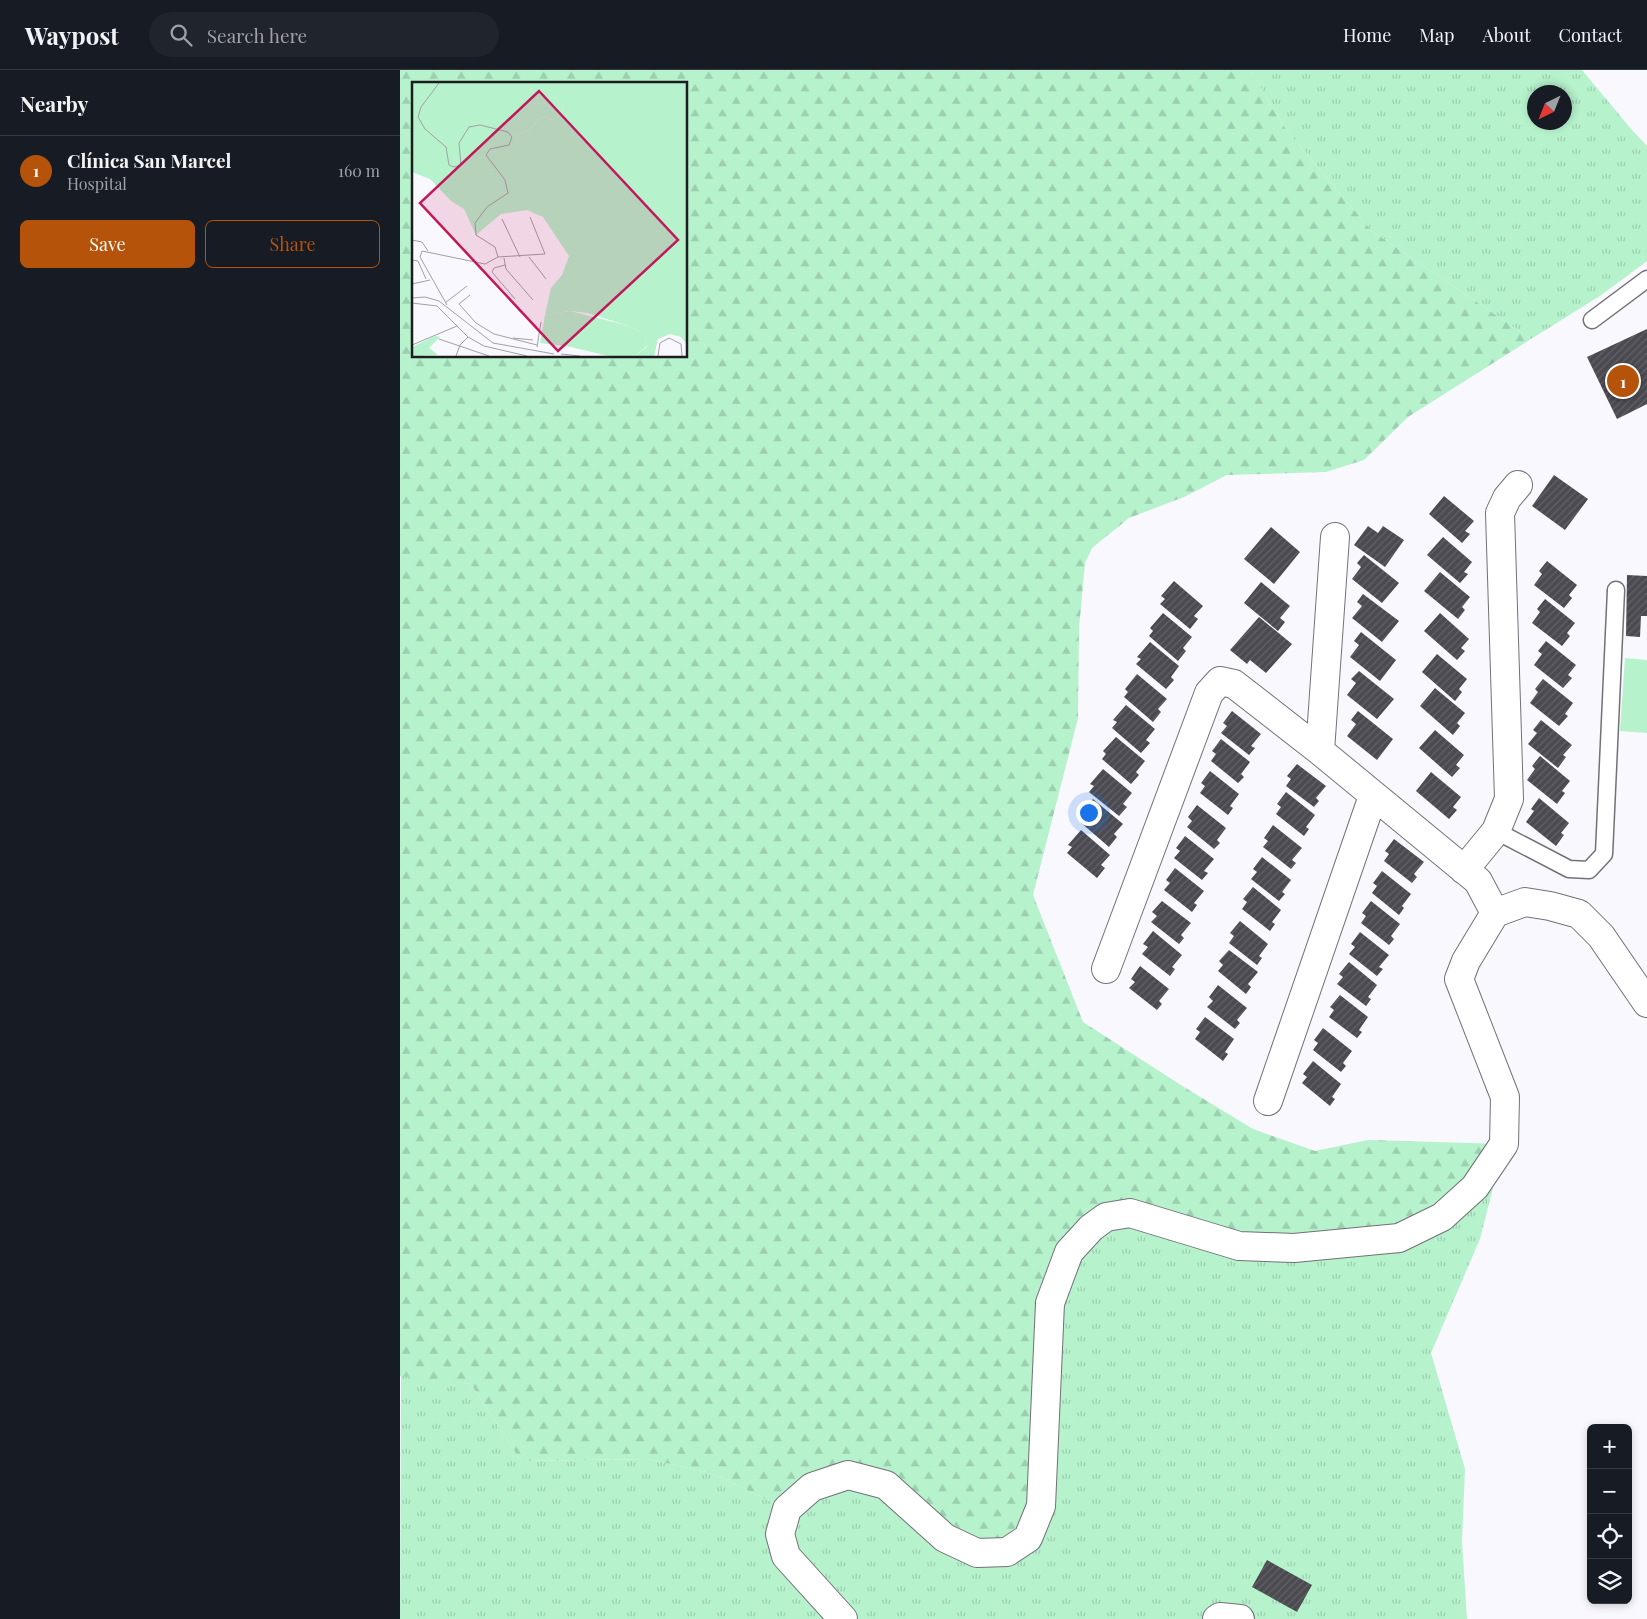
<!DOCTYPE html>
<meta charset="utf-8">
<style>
:root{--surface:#171b24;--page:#20242c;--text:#f1f3f6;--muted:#9ea1a6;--line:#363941;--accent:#b45309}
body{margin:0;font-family:"Playfair Display",serif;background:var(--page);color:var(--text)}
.controls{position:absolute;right:15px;bottom:15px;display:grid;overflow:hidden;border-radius:8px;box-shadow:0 2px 8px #0003}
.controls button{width:45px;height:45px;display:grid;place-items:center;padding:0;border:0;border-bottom:1px solid var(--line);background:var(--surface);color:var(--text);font:25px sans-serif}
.compass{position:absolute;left:1127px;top:15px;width:45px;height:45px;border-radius:50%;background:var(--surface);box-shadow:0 2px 8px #0003;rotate:223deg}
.you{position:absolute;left:688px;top:742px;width:18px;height:18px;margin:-12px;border:4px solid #fff;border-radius:50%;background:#1a73e8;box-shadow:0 0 0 8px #1a73e833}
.badge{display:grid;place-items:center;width:32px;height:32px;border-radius:50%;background:var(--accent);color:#fff;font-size:16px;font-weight:700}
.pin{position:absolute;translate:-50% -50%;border:2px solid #fff;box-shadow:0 1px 5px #0006}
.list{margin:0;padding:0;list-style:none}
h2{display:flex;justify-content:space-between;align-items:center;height:65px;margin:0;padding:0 20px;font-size:21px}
h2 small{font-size:16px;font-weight:400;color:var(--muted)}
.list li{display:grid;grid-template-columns:32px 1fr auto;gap:15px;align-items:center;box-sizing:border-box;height:70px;padding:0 20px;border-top:1px solid var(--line)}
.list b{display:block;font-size:19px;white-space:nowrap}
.list p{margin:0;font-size:16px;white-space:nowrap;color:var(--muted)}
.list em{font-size:16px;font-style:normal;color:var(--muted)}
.actions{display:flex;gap:10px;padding:15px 20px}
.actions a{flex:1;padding:11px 0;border:1px solid var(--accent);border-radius:8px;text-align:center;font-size:18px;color:var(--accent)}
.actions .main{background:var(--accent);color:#fff}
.icon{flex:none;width:28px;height:28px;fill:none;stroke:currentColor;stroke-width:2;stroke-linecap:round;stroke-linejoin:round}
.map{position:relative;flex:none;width:1247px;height:1549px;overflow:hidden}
header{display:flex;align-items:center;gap:30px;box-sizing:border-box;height:70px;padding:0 25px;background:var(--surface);border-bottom:1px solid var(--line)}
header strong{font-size:24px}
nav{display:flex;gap:28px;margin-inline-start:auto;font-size:18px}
.search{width:350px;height:45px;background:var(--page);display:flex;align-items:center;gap:12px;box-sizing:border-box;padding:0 18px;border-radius:28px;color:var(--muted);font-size:19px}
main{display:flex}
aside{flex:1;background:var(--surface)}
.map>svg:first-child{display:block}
.grass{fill:url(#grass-tufts);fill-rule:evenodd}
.forest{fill:url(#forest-firs);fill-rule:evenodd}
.park{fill:#b6f2cc}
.building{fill:url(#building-hatch)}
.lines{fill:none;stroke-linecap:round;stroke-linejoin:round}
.lane-casing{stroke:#727177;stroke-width:19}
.street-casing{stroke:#727177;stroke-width:30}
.lane{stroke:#fff;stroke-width:16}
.street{stroke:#fff;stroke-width:28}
.inset-road{fill:none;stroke:#a1a0a5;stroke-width:1}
.view{fill:#c2185b;fill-opacity:0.15;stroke:#c2185b;stroke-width:2.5}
.inset-edge{fill:none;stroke:#1d1d1f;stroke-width:2.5}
</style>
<header>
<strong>Waypost</strong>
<div class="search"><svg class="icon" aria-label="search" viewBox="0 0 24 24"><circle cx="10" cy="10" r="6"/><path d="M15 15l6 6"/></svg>Search here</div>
<nav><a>Home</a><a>Map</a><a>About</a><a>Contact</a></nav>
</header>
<main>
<aside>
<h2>Nearby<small></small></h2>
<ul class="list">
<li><span class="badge">1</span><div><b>Clínica San Marcel</b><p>Hospital</p></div><em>160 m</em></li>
</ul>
<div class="actions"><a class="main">Save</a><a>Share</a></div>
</aside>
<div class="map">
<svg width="1247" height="1549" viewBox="0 0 1247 1549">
<defs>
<pattern id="grass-tufts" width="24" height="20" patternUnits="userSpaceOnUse" patternTransform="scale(1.25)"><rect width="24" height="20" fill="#b6f2cc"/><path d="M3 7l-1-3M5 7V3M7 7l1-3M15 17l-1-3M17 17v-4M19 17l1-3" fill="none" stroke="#9ccfaf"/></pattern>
<pattern id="forest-firs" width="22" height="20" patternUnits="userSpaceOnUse" patternTransform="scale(1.25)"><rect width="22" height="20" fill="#b6f2cc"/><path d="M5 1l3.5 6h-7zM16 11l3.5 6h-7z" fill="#9ccfaf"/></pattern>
<pattern id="building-hatch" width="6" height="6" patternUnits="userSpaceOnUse" patternTransform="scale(1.25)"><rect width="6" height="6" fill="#4a4a50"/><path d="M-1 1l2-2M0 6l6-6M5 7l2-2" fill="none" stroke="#616166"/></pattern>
</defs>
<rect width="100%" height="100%" fill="#f9f8fe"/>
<path class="grass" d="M 850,0 L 1182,0 L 1232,60 L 1247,76 L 1247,191 L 1200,226 L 1131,269 L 972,161 L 887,61 ZM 1134,22 L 1164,22 L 1164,52 L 1134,52 Z
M 1104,1074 L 1080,1169 L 1031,1283 L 1065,1399 L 1062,1472 L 1067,1549 L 0,1549 L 1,1305 L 71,1314 L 121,1391 L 248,1389 L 311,1403 L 387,1439 L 650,1233 L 691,1158 Z"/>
<path class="forest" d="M 0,0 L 850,0 L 887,61 L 972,161 L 1131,269 L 1008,347 L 964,390 L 926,402 L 827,405 L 784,427 L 729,448 L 692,478 L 685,493 L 679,558 L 678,648 L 633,825 L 683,952 L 784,1017 L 853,1059 L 915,1081 L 968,1070 L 1104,1074 L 999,1168 L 839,1176 L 730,1143 L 669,1183 L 628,1468 L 577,1483 L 448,1405 L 387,1439 L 311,1403 L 248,1389 L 121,1391 L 71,1314 L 0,1306 ZM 14,14 L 286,14 L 286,286 L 14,286 Z"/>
<path class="park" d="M 1225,588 L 1247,590 L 1247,663 L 1220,661 Z"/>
<path class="building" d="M 1247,259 L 1247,334 L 1217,349 L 1187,287 Z
M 1154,405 L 1188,429 L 1165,460 L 1132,436 Z
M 1044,426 L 1074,451 L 1065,461 L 1070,464 L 1062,473 L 1029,444 Z
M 968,456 L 978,463 L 983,456 L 1004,470 L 985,497 L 954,475 Z
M 871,457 L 900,482 L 874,514 L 844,489 Z
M 1043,467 L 1072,492 L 1064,502 L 1068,504 L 1060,513 L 1027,485 Z
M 964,485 L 999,513 L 982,533 L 952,509 L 961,497 L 957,493 Z
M 1147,491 L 1177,515 L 1169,525 L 1172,528 L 1164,538 L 1134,515 L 1142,504 L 1139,501 Z
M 1040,502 L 1070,527 L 1062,537 L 1065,540 L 1058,549 L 1024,521 Z
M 1227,505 L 1247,506 L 1247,546 L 1241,546 L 1240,567 L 1226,566 Z
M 774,511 L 803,536 L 794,546 L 798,549 L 790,559 L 760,534 L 765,529 L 761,526 Z
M 861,512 L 890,536 L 880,548 L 885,552 L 878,561 L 844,533 Z
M 963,524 L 999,551 L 982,572 L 952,548 L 962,536 L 957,532 Z
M 1145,529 L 1175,553 L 1167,563 L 1170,566 L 1162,576 L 1132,553 L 1140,542 L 1137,539 Z
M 763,543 L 792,567 L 783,578 L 786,581 L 778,591 L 749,566 L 753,561 L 750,558 Z
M 1040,543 L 1069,569 L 1061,578 L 1065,581 L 1057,590 L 1024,561 Z
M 859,547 L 892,574 L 866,603 L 850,590 L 847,594 L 830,580 Z
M 961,562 L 996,590 L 980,611 L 950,587 L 959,575 L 954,571 Z
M 1146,571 L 1176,595 L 1168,605 L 1172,608 L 1163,618 L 1134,595 L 1142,584 L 1138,581 Z
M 750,572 L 779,596 L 771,607 L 774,610 L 766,619 L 736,594 L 741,589 L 737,587 Z
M 1037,584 L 1067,609 L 1059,619 L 1062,622 L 1055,631 L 1022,602 Z
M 959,601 L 994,629 L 977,649 L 947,625 L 956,613 L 951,609 Z
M 737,604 L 767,629 L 758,639 L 761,642 L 753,652 L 724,627 L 728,622 L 725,619 Z
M 1143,609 L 1173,633 L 1165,644 L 1168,646 L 1159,656 L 1130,633 L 1138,622 L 1135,619 Z
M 1035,618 L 1065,643 L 1057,653 L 1060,656 L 1053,665 L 1020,636 Z
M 726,635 L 755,659 L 746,670 L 750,673 L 741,683 L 712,658 L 717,652 L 713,650 Z
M 832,641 L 861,664 L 851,676 L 855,678 L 849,685 L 821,663 L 827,656 L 823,653 Z
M 958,641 L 993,669 L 977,690 L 947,666 L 956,654 L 951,650 Z
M 1141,650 L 1172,675 L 1163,685 L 1166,687 L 1158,698 L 1128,674 L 1137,663 L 1133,660 Z
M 1035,660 L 1064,685 L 1056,695 L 1060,698 L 1052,707 L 1019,678 Z
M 716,667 L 745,691 L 736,702 L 739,705 L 731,714 L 702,689 L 706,684 L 703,681 Z
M 821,669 L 850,692 L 841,704 L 844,707 L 838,713 L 811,691 L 816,684 L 812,681 Z
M 1140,686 L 1170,711 L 1162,721 L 1165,723 L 1157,734 L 1127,710 L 1135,699 L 1132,696 Z
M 897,694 L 926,716 L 916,728 L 919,731 L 914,737 L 886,716 L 891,709 L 887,706 Z
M 703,699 L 732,723 L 723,734 L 727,737 L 719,746 L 689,722 L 694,716 L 690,714 Z
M 810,701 L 839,724 L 830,736 L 833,738 L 828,745 L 800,723 L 805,716 L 801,713 Z
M 1031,702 L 1061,727 L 1053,737 L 1057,740 L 1049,749 L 1016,721 Z
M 886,722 L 915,745 L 906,757 L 909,759 L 904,766 L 876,744 L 881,737 L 877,734 Z
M 1139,728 L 1169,753 L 1161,763 L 1164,765 L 1156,776 L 1126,752 L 1134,741 L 1131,739 Z
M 693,729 L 723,754 L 714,764 L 717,767 L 709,777 L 680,752 L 684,747 L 681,744 Z
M 797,735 L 826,758 L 817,770 L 820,773 L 814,779 L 787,757 L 792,751 L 788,747 Z
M 873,755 L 902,778 L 892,790 L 896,793 L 891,799 L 863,777 L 868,771 L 864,768 Z
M 681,760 L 710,785 L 701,795 L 705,798 L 697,808 L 667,783 L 672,777 L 668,775 Z
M 785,766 L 814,789 L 804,801 L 808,803 L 802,810 L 774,788 L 780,781 L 776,778 Z
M 994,769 L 1024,792 L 1014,804 L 1017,807 L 1012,813 L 984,791 L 989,784 L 985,781 Z
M 862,787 L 891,810 L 882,822 L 885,824 L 879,831 L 851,809 L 857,802 L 853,799 Z
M 775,798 L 804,821 L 794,833 L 797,835 L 792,842 L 764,820 L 770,813 L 766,810 Z
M 982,801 L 1011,824 L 1002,836 L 1004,838 L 999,845 L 972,823 L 977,816 L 973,813 Z
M 853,817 L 881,840 L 872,852 L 875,854 L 870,861 L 842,839 L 847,832 L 843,829 Z
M 762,831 L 791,853 L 781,865 L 784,868 L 779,874 L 751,852 L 757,846 L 752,842 Z
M 971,831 L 1000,854 L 991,866 L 994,869 L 989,875 L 961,853 L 966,846 L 962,843 Z
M 840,851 L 868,874 L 859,886 L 862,888 L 857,895 L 829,873 L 834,866 L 830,863 Z
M 753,861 L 782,885 L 772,897 L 775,899 L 770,906 L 742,884 L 748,877 L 743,874 Z
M 960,862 L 989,885 L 979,897 L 983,899 L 977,906 L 949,884 L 955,877 L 951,874 Z
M 829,880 L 858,902 L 848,914 L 851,917 L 846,924 L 818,901 L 823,895 L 819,891 Z
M 949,892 L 977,915 L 968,927 L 971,929 L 966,936 L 937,914 L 943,907 L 939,904 Z
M 740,896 L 769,919 L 759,931 L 762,934 L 757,940 L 729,918 L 735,912 L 731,909 Z
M 818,915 L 847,938 L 837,950 L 840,953 L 835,959 L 807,937 L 813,931 L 809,927 Z
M 940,925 L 968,947 L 959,960 L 962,962 L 957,968 L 929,947 L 934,940 L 930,937 Z
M 805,947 L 834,969 L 825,982 L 828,984 L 823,991 L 795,969 L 800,962 L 796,959 Z
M 923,958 L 952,981 L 943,993 L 946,996 L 941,1002 L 913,980 L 918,973 L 914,970 Z
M 913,991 L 941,1014 L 932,1027 L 935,1029 L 930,1036 L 902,1013 L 907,1007 L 903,1004 Z
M 867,1490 L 912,1515 L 897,1542 L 852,1517 Z"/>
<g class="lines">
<defs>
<path id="lane" d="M 1192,250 L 1247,209
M 1096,761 L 1169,799 L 1189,800 L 1204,784 L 1216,520"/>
<path id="street" d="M 920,681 L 935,467
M 1064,800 L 1096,761 L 1109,729 L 1100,443 L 1107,428 L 1118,415
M 706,899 L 809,623 L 820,611 L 834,614 L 920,681 L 1078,811 L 1095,843
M 868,1031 L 973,726
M 443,1549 L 386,1486 L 380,1464 L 387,1439 L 412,1417 L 448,1405 L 486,1415 L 545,1468 L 577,1483 L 607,1482 L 628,1468 L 641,1436 L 650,1233 L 669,1182 L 691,1158 L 706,1147 L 730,1143 L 839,1176 L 894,1178 L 999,1168 L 1042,1147 L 1075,1117 L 1104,1074 L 1105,1027 L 1059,909 L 1066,891 L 1095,843 L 1125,832 L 1150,836 L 1179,844 L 1201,866 L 1247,933
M 817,1549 L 820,1547 L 840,1549"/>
</defs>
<use href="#lane" class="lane-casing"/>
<use href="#street" class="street-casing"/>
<use href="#lane" class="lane"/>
<use href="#street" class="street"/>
</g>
<g transform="translate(12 12)">
<rect width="275" height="275" fill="#f9f8fe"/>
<path d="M 0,1 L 152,1 L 147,11 L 152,23 L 149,33 L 141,38 L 130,35 L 118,47 L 100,55 L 93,98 L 96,108 L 64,153 L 52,127 L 39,119 L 18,97 L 0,90 ZM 158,229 L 217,244 L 233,253 L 235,264 L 223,274 L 196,274 L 159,265 L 128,261 L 133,233 Z" fill="#b6f2cc"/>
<path d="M 152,1 L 275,1 L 275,263 L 269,255 L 258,252 L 246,257 L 242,274 L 223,274 L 235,265 L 233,253 L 217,244 L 175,231 L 158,229 L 133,233 L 139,206 L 150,193 L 157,174 L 131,135 L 115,128 L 89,132 L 64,153 L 66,135 L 96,108 L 75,70 L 93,66 L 100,55 L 118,47 L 130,35 L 141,38 L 149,33 L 152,23 L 146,11 ZM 23,254 L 28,255 L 17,266 L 26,273 L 0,274 L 0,265 Z" fill="#b6f2cc"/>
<path class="inset-road" d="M 27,1 L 9,25 L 6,35 L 13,47 L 34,65 L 37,83 L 42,85 L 49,83 L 47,61 L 57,45 L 68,43 L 96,50 L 100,55 L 97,63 L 78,67 L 74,73 L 93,98 L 96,111 L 75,125 L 63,141 L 64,153 L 83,165 L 86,175M 90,137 L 108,175M 0,158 L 10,160 L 16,169M 86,175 L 133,172 L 118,135M 117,175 L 134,197M 92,176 L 94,187 L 121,218M 0,178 L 6,179 L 14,197M 93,183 L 82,186 L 80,190 L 103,217M 0,202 L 18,198M 58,213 L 47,222 L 64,241 L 82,252 L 125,263M 0,216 L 13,215 L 27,219 L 81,261 L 142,272M 0,221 L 25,224 L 56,255 L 72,264 L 115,274M 33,221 L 55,204M 35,223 L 8,175 L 10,169 L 73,182 L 86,175M 101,256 L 121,258M 27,257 L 77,274M 0,263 L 45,244M 125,265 L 129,240M 149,272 L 168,274M 44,274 L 48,263 L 56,255M 246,274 L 248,261 L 257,256 L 269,262 L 270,274"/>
<path class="view" d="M 127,9 L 266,158 L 146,269 L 8,121 Z"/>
<rect width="275" height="275" class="inset-edge"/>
</g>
</svg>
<div class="controls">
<button>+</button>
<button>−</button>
<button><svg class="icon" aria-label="locate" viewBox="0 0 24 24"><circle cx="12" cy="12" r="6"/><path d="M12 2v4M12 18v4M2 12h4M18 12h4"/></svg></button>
<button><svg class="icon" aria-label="layers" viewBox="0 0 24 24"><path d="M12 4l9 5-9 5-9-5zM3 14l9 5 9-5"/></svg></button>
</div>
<svg class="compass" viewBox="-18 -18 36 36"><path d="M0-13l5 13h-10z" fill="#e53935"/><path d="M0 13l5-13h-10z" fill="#9ea1a6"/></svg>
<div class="you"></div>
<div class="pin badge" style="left:1223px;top:311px">1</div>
</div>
</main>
